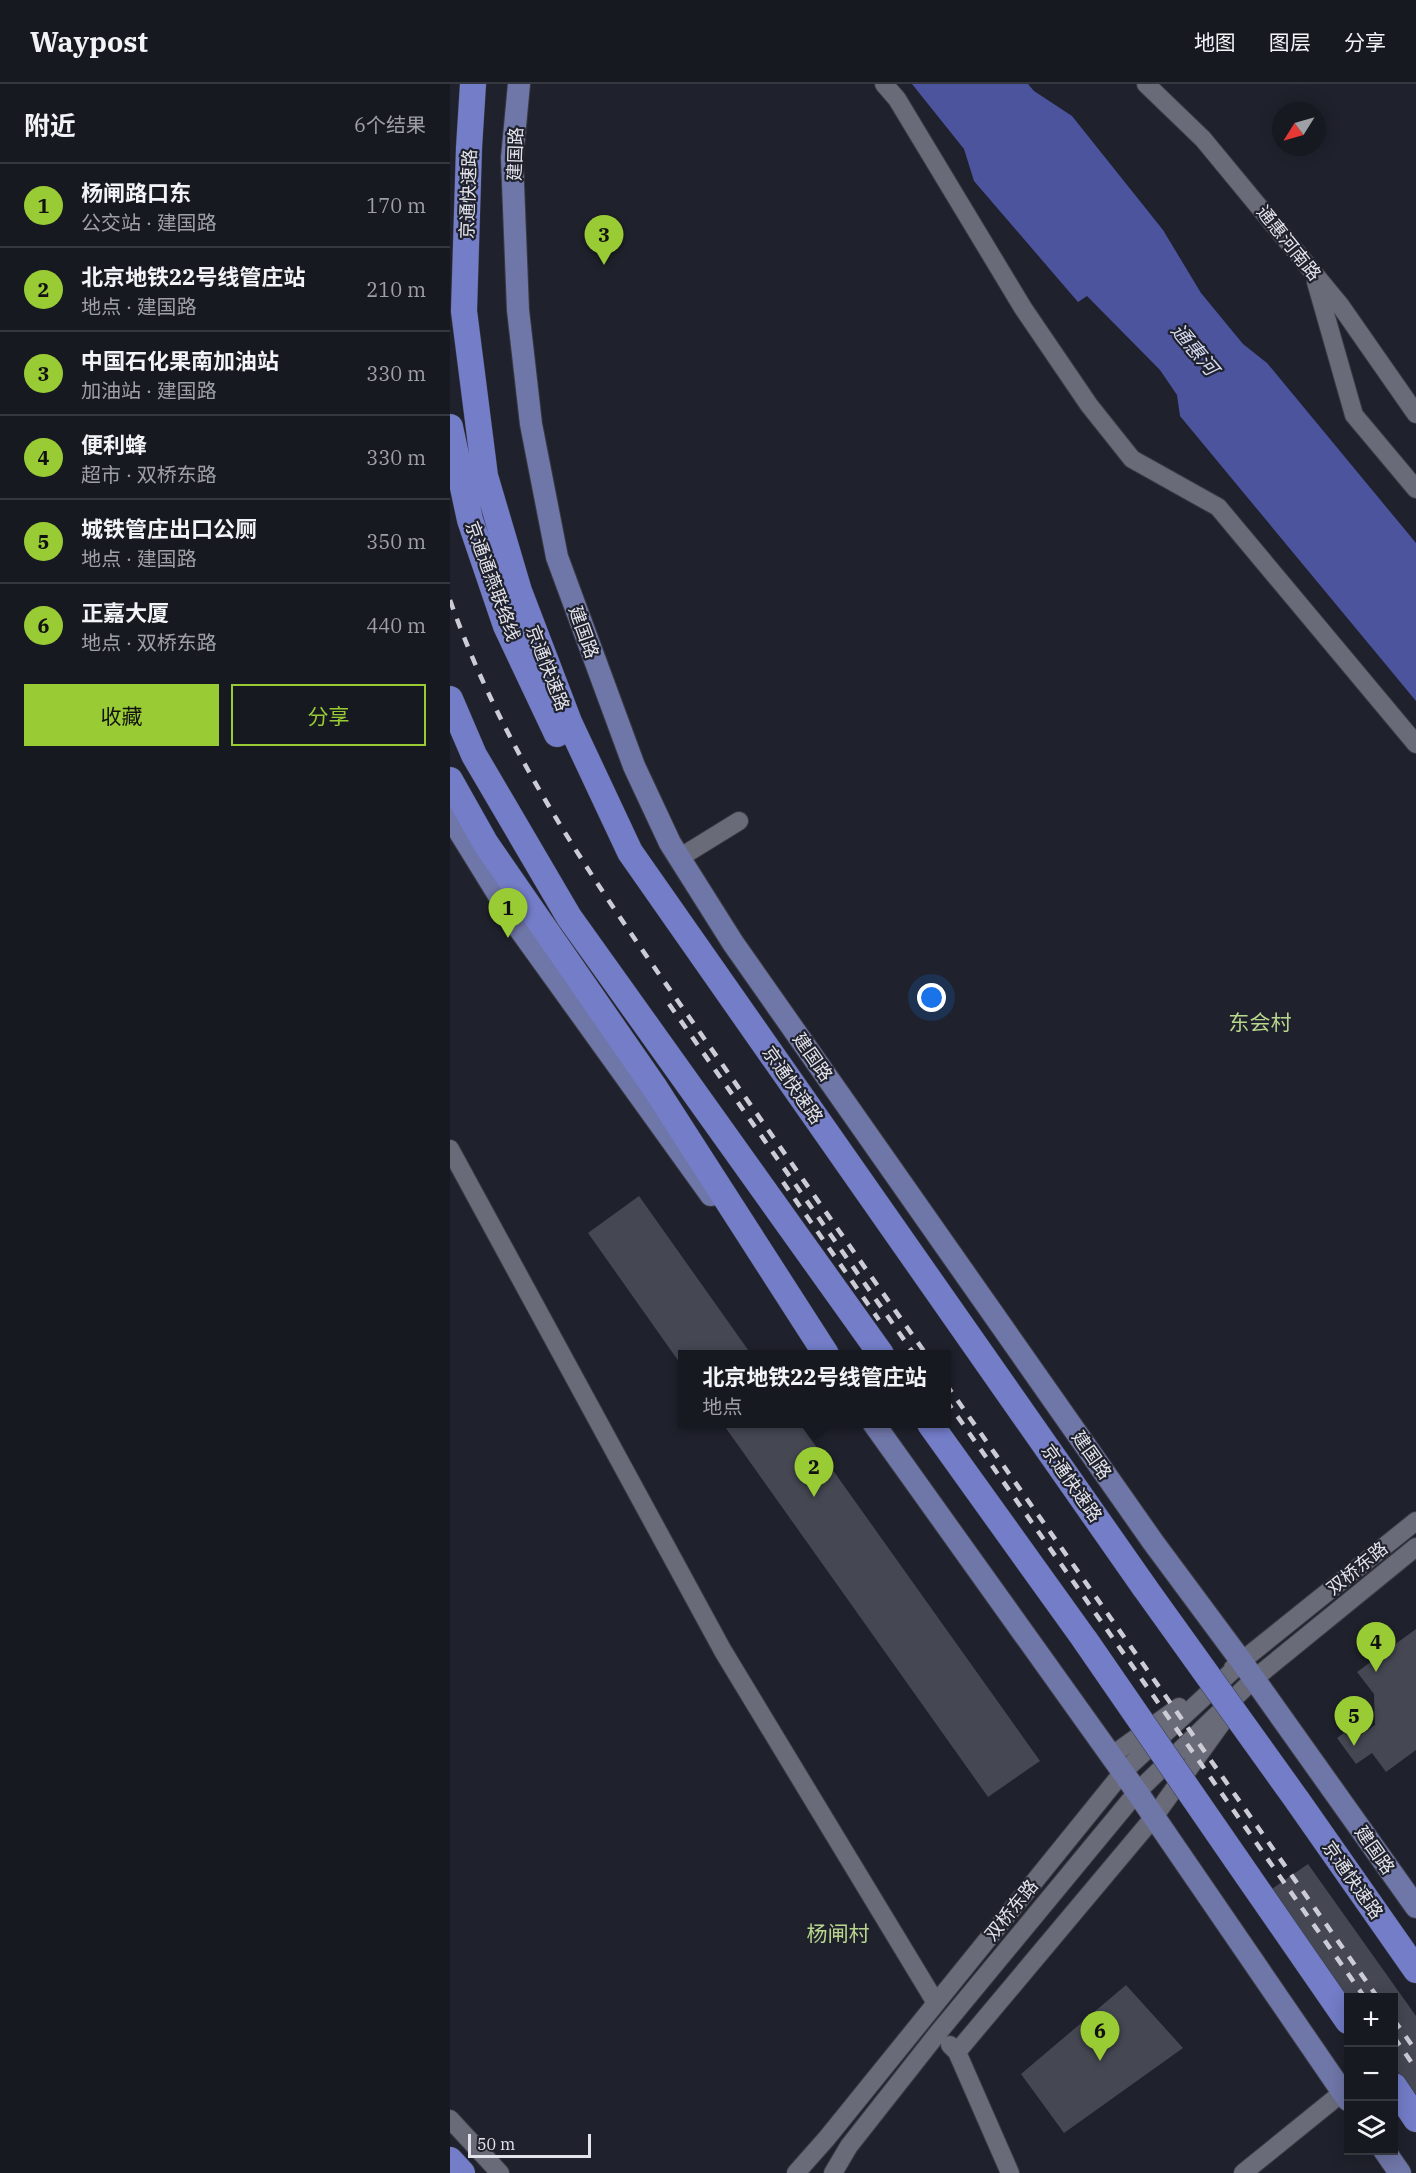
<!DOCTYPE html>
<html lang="zh">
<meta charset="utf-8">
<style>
:root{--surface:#171921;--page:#24262e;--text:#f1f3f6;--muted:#9ea0a5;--line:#36383f;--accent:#99cb35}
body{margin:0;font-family:"IBM Plex Serif","Noto Sans SC",serif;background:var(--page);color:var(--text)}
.controls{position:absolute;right:18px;bottom:18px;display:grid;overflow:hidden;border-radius:0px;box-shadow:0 3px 15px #0003}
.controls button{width:54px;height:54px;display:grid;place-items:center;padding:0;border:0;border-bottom:2px solid var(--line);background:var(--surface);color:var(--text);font:30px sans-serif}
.compass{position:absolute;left:822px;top:18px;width:54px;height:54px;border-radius:50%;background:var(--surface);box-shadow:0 3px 15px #0003;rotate:233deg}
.scale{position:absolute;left:18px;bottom:15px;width:123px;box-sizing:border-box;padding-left:6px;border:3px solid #e2e3eb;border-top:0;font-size:16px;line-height:21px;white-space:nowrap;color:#e2e3eb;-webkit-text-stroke:4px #1f212c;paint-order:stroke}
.you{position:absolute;left:482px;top:914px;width:21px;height:21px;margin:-15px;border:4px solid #fff;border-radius:50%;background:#1a73e8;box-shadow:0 0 0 9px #1a73e833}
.badge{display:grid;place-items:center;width:39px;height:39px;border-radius:50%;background:var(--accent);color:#111;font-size:20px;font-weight:700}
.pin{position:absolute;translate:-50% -50px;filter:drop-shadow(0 2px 3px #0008)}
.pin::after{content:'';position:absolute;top:32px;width:21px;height:18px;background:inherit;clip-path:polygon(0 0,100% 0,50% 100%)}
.popup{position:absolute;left:228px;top:1266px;width:273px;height:78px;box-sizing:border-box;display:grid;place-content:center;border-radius:0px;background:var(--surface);filter:drop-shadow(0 2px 4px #0005);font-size:20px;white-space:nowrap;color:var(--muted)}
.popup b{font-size:22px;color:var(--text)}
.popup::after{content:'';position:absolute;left:50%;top:100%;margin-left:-12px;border:12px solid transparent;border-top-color:var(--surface)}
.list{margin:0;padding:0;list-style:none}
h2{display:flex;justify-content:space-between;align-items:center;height:78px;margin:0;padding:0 24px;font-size:26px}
h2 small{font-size:20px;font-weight:400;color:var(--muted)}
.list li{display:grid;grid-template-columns:39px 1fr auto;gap:18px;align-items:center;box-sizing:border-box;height:84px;padding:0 24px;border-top:2px solid var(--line)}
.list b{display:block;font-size:22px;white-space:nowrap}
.list p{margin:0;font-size:20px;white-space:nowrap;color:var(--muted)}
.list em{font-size:20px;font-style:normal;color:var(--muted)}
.actions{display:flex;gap:12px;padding:18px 24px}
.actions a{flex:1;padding:14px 0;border:2px solid var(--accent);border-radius:0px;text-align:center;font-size:21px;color:var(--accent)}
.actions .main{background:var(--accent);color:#111}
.icon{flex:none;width:33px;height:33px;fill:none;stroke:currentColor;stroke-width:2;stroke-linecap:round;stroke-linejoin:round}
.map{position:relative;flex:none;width:966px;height:2089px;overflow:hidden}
header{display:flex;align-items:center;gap:36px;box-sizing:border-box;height:84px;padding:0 30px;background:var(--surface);border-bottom:2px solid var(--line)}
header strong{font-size:28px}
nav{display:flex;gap:33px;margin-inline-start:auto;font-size:21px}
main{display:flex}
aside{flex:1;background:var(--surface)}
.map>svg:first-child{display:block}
.water{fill:#4c549e}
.building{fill:#454853}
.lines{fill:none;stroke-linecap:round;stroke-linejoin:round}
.minor-casing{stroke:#393b43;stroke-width:20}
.major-casing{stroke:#393b43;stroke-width:24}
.highway-casing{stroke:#393b43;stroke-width:27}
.minor{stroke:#696b78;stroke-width:18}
.major{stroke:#6f76a8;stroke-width:22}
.highway{stroke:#737dc8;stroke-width:26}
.rail{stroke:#cbccd5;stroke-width:4.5;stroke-dasharray:10 10;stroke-linecap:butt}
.highway-bridge-casing{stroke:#393b43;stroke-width:27;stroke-linecap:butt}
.highway-bridge{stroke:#737dc8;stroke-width:26}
.labels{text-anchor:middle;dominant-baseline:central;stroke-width:4.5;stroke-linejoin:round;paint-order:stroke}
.street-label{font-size:18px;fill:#e2e3eb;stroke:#1f212c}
.water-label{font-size:20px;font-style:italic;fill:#d4d8ee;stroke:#1f212c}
.quarter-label{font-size:21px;fill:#b9d68e;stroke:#1f212c}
</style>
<header>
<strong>Waypost</strong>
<nav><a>地图</a><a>图层</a><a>分享</a></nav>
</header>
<main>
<aside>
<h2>附近<small>6个结果</small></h2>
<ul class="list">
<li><span class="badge">1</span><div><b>杨闸路口东</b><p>公交站 · 建国路</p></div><em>170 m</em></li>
<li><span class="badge">2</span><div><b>北京地铁22号线管庄站</b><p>地点 · 建国路</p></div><em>210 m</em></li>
<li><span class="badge">3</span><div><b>中国石化果南加油站</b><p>加油站 · 建国路</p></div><em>330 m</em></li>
<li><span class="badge">4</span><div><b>便利蜂</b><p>超市 · 双桥东路</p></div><em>330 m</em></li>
<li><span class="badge">5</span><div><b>城铁管庄出口公厕</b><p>地点 · 建国路</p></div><em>350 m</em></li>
<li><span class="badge">6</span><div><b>正嘉大厦</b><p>地点 · 双桥东路</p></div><em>440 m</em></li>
</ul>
<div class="actions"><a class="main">收藏</a><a>分享</a></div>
</aside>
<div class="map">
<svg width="966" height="2089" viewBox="0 0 966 2089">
<rect width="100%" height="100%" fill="#1f212c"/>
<path class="water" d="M 462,0 L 578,0 L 584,7 L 622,32 L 713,146 L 751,209 L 793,260 L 817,279 L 966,459 L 966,617 L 730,332 L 727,311 L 710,286 L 637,212 L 628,218 L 524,97 L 514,65 Z"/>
<path class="building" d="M 189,1112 L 301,1270 L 232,1270 L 232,1282 L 138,1149 Z
M 273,1340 L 350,1340 L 590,1677 L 538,1713 Z
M 966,1545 L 966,1666 L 936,1688 L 922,1669 L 906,1680 L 887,1654 L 902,1643 L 909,1652 L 925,1641 L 924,1610 L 907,1588 Z
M 858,1780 L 966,1932 L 966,2014 L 944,1982 L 944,1914 L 898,1914 L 898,1919 L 819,1807 Z
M 676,1901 L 733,1964 L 614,2049 L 571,1990 Z"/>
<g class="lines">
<defs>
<path id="minor" d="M 434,0 L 447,15 L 573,224 L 639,321 L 682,375 L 768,423 L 966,660
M 696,0 L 753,55 L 848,170 L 890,221 L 966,330
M 866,198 L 904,331 L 966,405
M 229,774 L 289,737
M 0,1065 L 273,1567 L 486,1919
M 783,1584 L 966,1437
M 661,1672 L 729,1623
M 500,1961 L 507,1968 L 560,2089
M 507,1968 L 704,1733 L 776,1633
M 0,2035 L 50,2089
M 346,2089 L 377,2054 L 673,1688 L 792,1578
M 383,2089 L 399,2062 L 488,1949 L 687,1708 L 804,1595 L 966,1463
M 793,2089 L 893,2008"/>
<path id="major" d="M 69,0 L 62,74 L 68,226 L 81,340 L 107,473 L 184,682 L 220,759 L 283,859 L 703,1458 L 792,1578 L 966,1823
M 0,732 L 69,844 L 261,1111
M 424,1340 L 687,1708 L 898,2016
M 934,2066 L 950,2089"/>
<path id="highway" d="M 23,0 L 19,64 L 14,227 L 35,392 L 69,507 L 119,638 L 180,768 L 695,1504
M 0,343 L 20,436 L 56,542 L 107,650
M 0,615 L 24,671 L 119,833 L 431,1270
M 0,696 L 36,760 L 205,1004 L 376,1270
M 480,1340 L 635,1556
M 847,1716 L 966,1886
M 786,1775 L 898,1937
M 944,2002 L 966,2035
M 0,2076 L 12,2089"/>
</defs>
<use href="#minor" class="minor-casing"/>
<use href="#major" class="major-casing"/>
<use href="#highway" class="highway-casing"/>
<use href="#minor" class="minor"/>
<use href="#major" class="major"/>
<use href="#highway" class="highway"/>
<path class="rail" d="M 0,516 C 55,672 150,806 244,940 C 321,1050 398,1160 476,1270
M 219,920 L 464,1270
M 333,1098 L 429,1236
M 496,1300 L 928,1914
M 496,1316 L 915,1914
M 944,1936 L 966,1967
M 944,1953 L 966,1985"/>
<defs>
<path id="highway-bridge" d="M 695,1504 L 847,1716
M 635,1556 L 786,1775"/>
</defs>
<use href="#highway-bridge" class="highway-bridge-casing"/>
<use href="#highway-bridge" class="highway-bridge"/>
</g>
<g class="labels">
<g class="street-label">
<text transform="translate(65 70) rotate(-88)">建国路</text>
<text transform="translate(18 110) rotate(-88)">京通快速路</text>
<text transform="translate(839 159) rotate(51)">通惠河南路</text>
<text transform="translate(43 497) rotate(70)">京通通燕联络线</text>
<text transform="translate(134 548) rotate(70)">建国路</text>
<text transform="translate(98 584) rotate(69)">京通快速路</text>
<text transform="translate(363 973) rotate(55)">建国路</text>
<text transform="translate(343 1001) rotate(55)">京通快速路</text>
<text transform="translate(642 1371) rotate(55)">建国路</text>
<text transform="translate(622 1399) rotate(55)">京通快速路</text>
<text transform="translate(907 1484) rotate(-39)">双桥东路</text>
<text transform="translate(925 1766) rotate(55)">建国路</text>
<text transform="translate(903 1796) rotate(55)">京通快速路</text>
<text transform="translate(561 1826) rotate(-51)">双桥东路</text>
</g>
<g class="water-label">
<text transform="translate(745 265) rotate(50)">通惠河</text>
</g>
<g class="quarter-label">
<text x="810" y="938">东会村</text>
<text x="388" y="1849">杨闸村</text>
</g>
</g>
</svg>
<div class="controls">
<button>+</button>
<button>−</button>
<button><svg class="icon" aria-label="layers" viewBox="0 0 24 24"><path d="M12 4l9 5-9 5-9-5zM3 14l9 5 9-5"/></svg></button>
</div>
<svg class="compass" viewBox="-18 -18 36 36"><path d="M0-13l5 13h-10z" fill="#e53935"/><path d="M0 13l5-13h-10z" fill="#9ea0a5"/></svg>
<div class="scale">50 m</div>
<div class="you"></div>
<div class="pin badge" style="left:58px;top:854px">1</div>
<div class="pin badge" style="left:364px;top:1413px">2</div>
<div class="popup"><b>北京地铁22号线管庄站</b>地点</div>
<div class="pin badge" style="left:154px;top:181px">3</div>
<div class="pin badge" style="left:926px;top:1588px">4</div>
<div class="pin badge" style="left:904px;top:1662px">5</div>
<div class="pin badge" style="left:650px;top:1977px">6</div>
</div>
</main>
